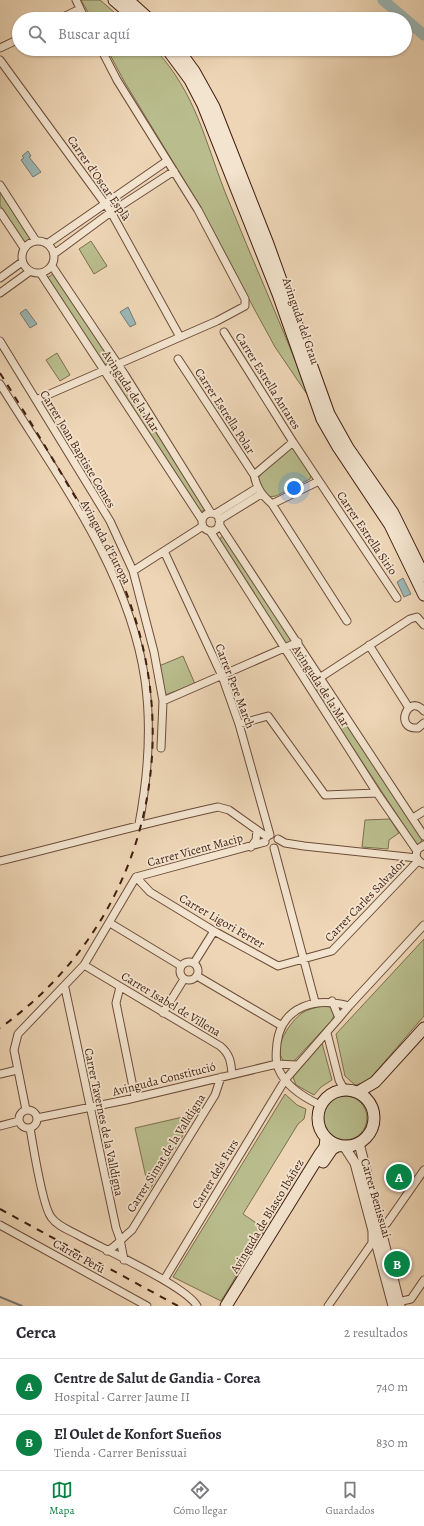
<!DOCTYPE html>
<html lang="es">
<meta charset="utf-8">
<style>
:root{--surface:#fff;--page:#f7f7f7;--text:#2b2b33;--muted:#7c7c81;--line:#e1e1e2;--accent:#0b8043}
body{margin:0;font-family:Alegreya,serif;background:var(--page);color:var(--text)}
.you{position:absolute;left:294px;top:488px;width:14px;height:14px;margin:-10px;border:3px solid #fff;border-radius:50%;background:#1a73e8;box-shadow:0 0 0 6px #1a73e833}
.badge{display:grid;place-items:center;width:26px;height:26px;border-radius:50%;background:var(--accent);color:#fff;font-size:13px;font-weight:700}
.pin{position:absolute;translate:-50% -50%;border:2px solid #fff;box-shadow:0 1px 4px #0006}
.list{margin:0;padding:0;list-style:none}
h2{display:flex;justify-content:space-between;align-items:center;height:52px;margin:0;padding:0 16px;font-size:17px}
h2 small{font-size:13px;font-weight:400;color:var(--muted)}
.list li{display:grid;grid-template-columns:26px 1fr auto;gap:12px;align-items:center;box-sizing:border-box;height:56px;padding:0 16px;border-top:1px solid var(--line)}
.list b{display:block;font-size:15px;white-space:nowrap}
.list p{margin:0;font-size:13px;white-space:nowrap;color:var(--muted)}
.list em{font-size:13px;font-style:normal;color:var(--muted)}
.icon{flex:none;width:22px;height:22px;fill:none;stroke:currentColor;stroke-width:2;stroke-linecap:round;stroke-linejoin:round}
.map{position:relative;flex:none;width:424px;height:1306px;overflow:hidden}
.search{position:absolute;background:var(--surface);box-shadow:0 1px 3px #0004;left:12px;right:12px;top:12px;height:44px;display:flex;align-items:center;gap:10px;box-sizing:border-box;padding:0 14px;border-radius:22px;color:var(--muted);font-size:15px}
.sheet{height:164px;background:var(--surface)}
nav{display:flex;justify-content:space-around;align-items:center;box-sizing:border-box;height:56px;border-top:1px solid var(--line);background:var(--surface);font-size:11px;color:var(--muted)}
nav a{display:grid;justify-items:center;gap:2px}
nav .on{color:var(--accent)}
.map>svg:first-child{display:block}
.green{fill:#b9bd8d;stroke:#7d6e4e}
.water{fill:#9bb7b6;stroke:#777a74}
.lines{fill:none;stroke-linecap:round;stroke-linejoin:round}
.stream{stroke:#777a74;stroke-width:2}
.river{stroke:#9bb7b6;stroke-width:11}
.minor-casing{stroke:#6c4c39;stroke-width:9}
.tertiary-casing{stroke:#6c4c39;stroke-width:11}
.secondary-casing{stroke:#411e10;stroke-width:13}
.minor{stroke:#f3e4cf;stroke-width:7}
.tertiary{stroke:#f3e4cf;stroke-width:9}
.secondary{stroke:#f3e4cf;stroke-width:11}
.rail{stroke:#411e10;stroke-width:2;stroke-dasharray:7 7;stroke-linecap:butt}
.labels{text-anchor:middle;dominant-baseline:central;stroke-width:3.5;stroke-linejoin:round;paint-order:stroke}
.street-label{font-size:12px;fill:#411e10;stroke:#f3e4cf}
</style>
<div class="map">
<svg width="424" height="1306" viewBox="0 0 424 1306">
<rect width="100%" height="100%" fill="#edd5b5"/>
<filter id="stains"><feTurbulence type="fractalNoise" baseFrequency=".005" numOctaves="4"/><feColorMatrix values="0 0 0 0 .2 0 0 0 0 .09 0 0 0 0 .02 0 0 0 .5 -.17"/></filter>
<radialGradient id="worn" r=".72"><stop offset=".6" stop-color="#630" stop-opacity="0"/><stop offset="1" stop-color="#630" stop-opacity=".3"/></radialGradient>
<path class="green" d="M 81,0 L 100,0 L 122,19 L 92,19 Z
M 107,49 L 155,49 C 196,94 204,138 225,192 C 253,262 284,330 311,400 L 275,347 L 184,180 L 124,81 Z
M 0,192 L 32,240 L 26,245 L 0,205 Z
M 91,241 L 107,266 L 94,274 L 79,249 Z
M 53,274 L 111,361 L 104,365 L 47,278 Z
M 57,353 L 70,375 L 60,381 L 46,360 Z
M 117,371 L 206,509 L 201,512 L 111,375 Z
M 291,447 L 295,447 L 312,473 L 310,479 L 276,496 L 267,497 L 257,479 L 267,468 Z
M 224,535 L 294,643 L 286,645 L 218,540 Z
M 295,648 L 298,649 L 422,839 L 421,843 L 417,845 L 291,654 Z
M 183,656 L 195,684 L 165,695 L 159,666 Z
M 390,819 L 399,833 L 389,840 L 388,849 L 362,847 L 365,820 Z
M 424,939 L 424,1016 L 367,1082 L 355,1085 L 345,1076 L 336,1034 Z
M 322,1006 L 331,1007 L 334,1015 L 332,1020 L 295,1060 L 292,1062 L 284,1061 C 271,1048 291,1021 302,1013 C 308,1009 315,1008 322,1006 Z
M 322,1043 L 332,1080 L 321,1087 L 314,1095 L 296,1085 L 293,1077 Z
M 285,1094 L 297,1105 L 306,1109 L 304,1119 L 298,1124 L 243,1214 L 265,1229 L 221,1301 L 173,1277 Z
M323 1118a22 22 0 1 1 44 0a22 22 0 1 1-44 0Z
M 196,1114 L 149,1191 L 135,1128 Z"/>
<path class="water" d="M 28,151 L 31,156 L 29,157 L 41,172 L 33,177 L 21,160 L 24,158 L 22,156 Z
M 128,307 L 136,324 L 130,327 L 120,312 Z
M 26,309 L 37,324 L 30,328 L 20,313 Z
M 403,578 L 411,594 L 404,597 L 397,582 Z"/>
<g class="lines">
<path class="stream" d="M 0,1297 L 22,1306"/>
<path class="river" d="M 383,0 L 424,35"/>
<defs>
<path id="minor" d="M 76,0 L 85,19
M 59,19 L 80,9
M 0,48 L 19,39
M 0,60 L 111,212 L 180,337
M 0,185 L 36,241
M 0,212 L 24,248
M22 257a16 16 0 1 1 32 0a16 16 0 1 1-32 0Z
M 47,244 L 167,161
M 54,254 L 111,212 L 174,171
M 52,266 L 125,375 L 211,513
M 41,274 L 202,520
M 0,278 L 22,262
M 0,293 L 29,272
M 224,332 L 293,442
M 0,341 L 110,521 L 133,571 L 154,652 L 163,701 L 161,748
M 178,359 L 254,475 C 257,489 262,495 272,504 L 319,481 L 293,442 L 254,475
M 0,384 C 57,476 129,570 145,680 C 152,729 148,776 139,824
M 36,400 L 217,321 L 245,306 L 245,299 L 198,210 L 117,80 L 101,49
M 319,481 L 397,598
M 272,504 L 347,621
M202 522a9 9 0 1 1 18 0a9 9 0 1 1-18 0Z
M 215,514 L 257,488
M 219,520 L 261,494
M 219,524 L 424,836
M 210,531 L 377,793 L 417,851
M 164,551 L 222,676 L 239,724 L 270,835
M 133,571 L 203,526
M 369,645 L 409,708
M 321,677 L 410,619 L 417,617 L 424,625
M 163,701 L 298,642
M 424,711 C 408,692 393,730 418,728 L 424,723
M 239,724 L 268,716 L 325,795 L 377,793
M 413,818 L 424,811
M 278,839 L 285,843 L 304,846 L 417,858
M 424,845 L 418,849 C 414,856 417,861 424,864
M 251,847 L 256,840 L 257,830
M 274,848 L 315,1002
M 0,861 C 73,843 145,823 218,807 L 229,810 L 267,837
M 136,877 L 150,892 L 214,931 L 278,966 L 332,951 L 418,861
M 136,877 L 265,842
M 110,923 L 181,966
M180 971a9 9 0 1 1 18 0a9 9 0 1 1-18 0Z
M 194,963 L 214,931
M 84,965 L 220,1046 C 230,1054 231,1062 232,1074
M 197,976 L 282,1026
M 120,987 L 116,1003 L 135,1097
M 65,988 L 116,1228 L 120,1239 L 124,1260
M 163,1013 L 184,979
M 339,1018 L 349,1006
M 327,1033 L 339,1080 L 344,1089
M 0,1074 L 17,1070
M 320,1105 C 305,1098 286,1086 279,1070 C 275,1062 276,1052 277,1043 C 282,1005 317,997 349,1006 L 424,925
M19 1119a9 9 0 1 1 18 0a9 9 0 1 1-18 0Z
M 26,1110 L 14,1050 L 18,1034 L 84,965 L 136,877
M 37,1118 L 126,1100 L 277,1064 L 297,1065
M 0,1126 L 19,1121
M 30,1128 C 33,1145 42,1205 51,1217 C 57,1226 69,1230 78,1235 C 103,1249 186,1286 197,1306
M 0,1225 L 147,1306
M 380,1227 L 387,1223 L 424,1170
M 107,1251 C 116,1247 123,1237 132,1230 L 215,1095 L 221,1077
M 164,1280 L 285,1080 L 339,1018 L 332,1001
M 398,1302 L 411,1299 L 424,1280
M 328,1306 L 372,1243 L 372,1233"/>
<path id="tertiary" d="M 359,1143 L 400,1306
M 344,1146 L 355,1163 L 393,1306"/>
<path id="secondary" d="M 114,0 L 136,19
M 128,0 L 149,19
M 167,49 L 190,80 L 203,105 L 278,294 L 322,419 L 338,447 L 390,525 L 424,595
M 178,49 L 194,71 L 214,107 L 268,244 L 329,414 L 348,448 L 393,513 L 424,576
M318 1118a28 28 0 1 1 56 0a28 28 0 1 1-56 0Z
M 358,1092 L 375,1082 L 424,1028
M 323,1162 L 332,1149 L 339,1145
M 226,1306 L 320,1154 L 325,1147 L 326,1138"/>
</defs>
<use href="#minor" class="minor-casing"/>
<use href="#tertiary" class="tertiary-casing"/>
<use href="#secondary" class="secondary-casing"/>
<use href="#minor" class="minor"/>
<use href="#tertiary" class="tertiary"/>
<use href="#secondary" class="secondary"/>
<path class="rail" d="M 0,373 C 23,410 46,447 68,485 C 91,523 116,561 130,603 C 186,761 137,930 0,1028
M 0,1209 L 178,1306"/>
</g>
<g class="labels">
<g class="street-label">
<text transform="translate(99 178) rotate(55)">Carrer d'Oscar Esplà</text>
<text transform="translate(301 321) rotate(71)">Avinguda del Grau</text>
<text transform="translate(268 381) rotate(58)">Carrer Estrella Antares</text>
<text transform="translate(131 391) rotate(57)">Avinguda de la Mar</text>
<text transform="translate(225 411) rotate(57)">Carrer Estrella Polar</text>
<text transform="translate(78 449) rotate(59)">Carrer Joan Baptiste Comes</text>
<text transform="translate(367 533) rotate(56)">Carrer Estrella Sirio</text>
<text transform="translate(106 542) rotate(62)">Avinguda d'Europa</text>
<text transform="translate(235 686) rotate(69)">Carrer Pere March</text>
<text transform="translate(321 686) rotate(57)">Avinguda de la Mar</text>
<text transform="translate(195 850) rotate(-15)">Carrer Vicent Macip</text>
<text transform="translate(365 900) rotate(-46)">Carrer Carles Salvador</text>
<text transform="translate(222 921) rotate(30)">Carrer Ligori Ferrer</text>
<text transform="translate(171 1004) rotate(31)">Carrer Isabel de Villena</text>
<text transform="translate(164 1079) rotate(-14)">Avinguda Constitució</text>
<text transform="translate(104 1122) rotate(78)">Carrer Tavernes de la Valldigna</text>
<text transform="translate(166 1153) rotate(-58)">Carrer Simat de la Valldigna</text>
<text transform="translate(215 1174) rotate(-59)">Carrer dels Furs</text>
<text transform="translate(376 1198) rotate(74)">Carrer Benissuai</text>
<text transform="translate(267 1216) rotate(-59)">Avinguda de Blasco Ibáñez</text>
<text transform="translate(79 1256) rotate(29)">Carrer Perú</text>
</g>
</g>
<rect width="100%" height="100%" filter="url(#stains)"/>
<rect width="100%" height="100%" fill="url(#worn)"/>
</svg>
<div class="you"></div>
<div class="pin badge" style="left:399px;top:1177px">A</div>
<div class="pin badge" style="left:397px;top:1264px">B</div>
<div class="search"><svg class="icon" aria-label="search" viewBox="0 0 24 24"><circle cx="10" cy="10" r="6"/><path d="M15 15l6 6"/></svg>Buscar aquí</div>
</div>
<section class="sheet">
<h2>Cerca<small>2 resultados</small></h2>
<ul class="list">
<li><span class="badge">A</span><div><b>Centre de Salut de Gandia - Corea</b><p>Hospital · Carrer Jaume II</p></div><em>740 m</em></li>
<li><span class="badge">B</span><div><b>El Oulet de Konfort Sueños</b><p>Tienda · Carrer Benissuai</p></div><em>830 m</em></li>
</ul>
</section>
<nav>
<a class="on"><svg class="icon" aria-label="map" viewBox="0 0 24 24"><path d="M3 6l6-2 6 2 6-2v14l-6 2-6-2-6 2zM9 4v14M15 6v14"/></svg>Mapa</a>
<a><svg class="icon" aria-label="directions" viewBox="0 0 24 24"><path d="M12 3l9 9-9 9-9-9zM9 14v-3h6M13 9l2 2-2 2"/></svg>Cómo llegar</a>
<a><svg class="icon" aria-label="saved" viewBox="0 0 24 24"><path d="M7 4h10v16l-5-4-5 4z"/></svg>Guardados</a>
</nav>
